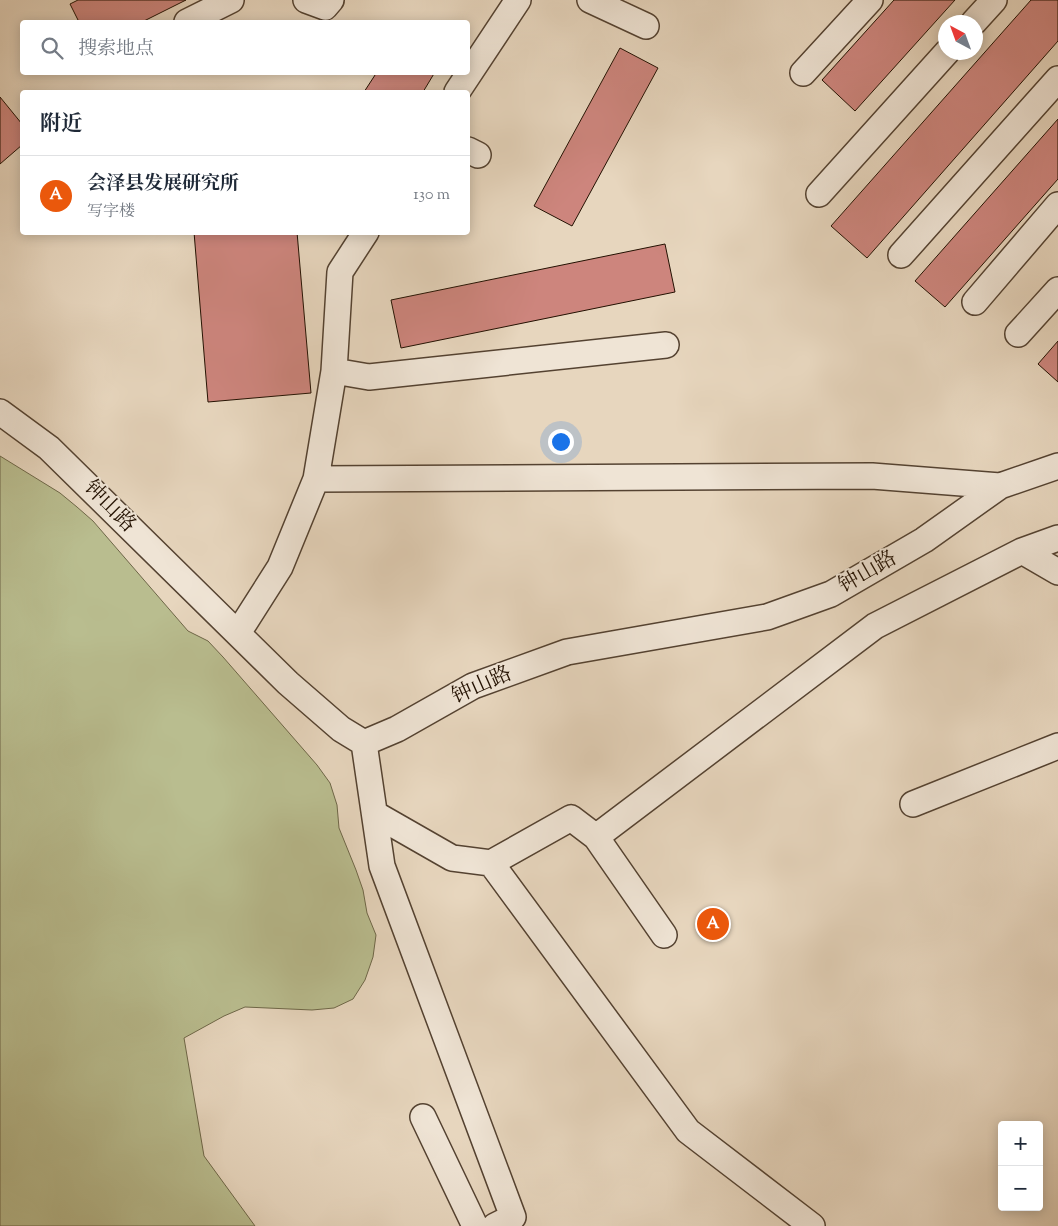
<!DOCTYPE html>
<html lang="zh">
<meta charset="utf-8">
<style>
:root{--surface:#fff;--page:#f6f6f7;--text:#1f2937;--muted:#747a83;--line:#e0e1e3;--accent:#ea580c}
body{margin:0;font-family:"Sorts Mill Goudy","Noto Serif SC",serif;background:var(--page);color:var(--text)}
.controls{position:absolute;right:15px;bottom:15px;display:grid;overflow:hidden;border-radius:5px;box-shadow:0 2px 12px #0003}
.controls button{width:45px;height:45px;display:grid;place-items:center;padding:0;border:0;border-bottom:1px solid var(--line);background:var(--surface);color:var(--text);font:25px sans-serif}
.compass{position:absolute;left:938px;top:15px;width:45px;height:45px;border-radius:50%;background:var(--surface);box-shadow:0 2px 12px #0003;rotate:319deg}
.you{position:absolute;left:560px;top:441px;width:18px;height:18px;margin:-12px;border:4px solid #fff;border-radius:50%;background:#1a73e8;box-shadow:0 0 0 8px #1a73e833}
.badge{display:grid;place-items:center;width:32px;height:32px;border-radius:50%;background:var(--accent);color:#fff;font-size:16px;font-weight:700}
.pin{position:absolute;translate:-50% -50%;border:2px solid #fff;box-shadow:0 1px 5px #0006}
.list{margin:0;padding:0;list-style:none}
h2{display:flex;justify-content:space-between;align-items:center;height:65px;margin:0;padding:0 20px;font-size:21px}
h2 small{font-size:16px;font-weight:400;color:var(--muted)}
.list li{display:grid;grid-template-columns:32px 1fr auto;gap:15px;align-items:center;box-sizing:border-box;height:80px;padding:0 20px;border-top:1px solid var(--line)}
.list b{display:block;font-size:19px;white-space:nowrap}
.list p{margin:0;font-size:16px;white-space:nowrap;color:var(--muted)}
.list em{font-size:16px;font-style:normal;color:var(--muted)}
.icon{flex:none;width:28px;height:28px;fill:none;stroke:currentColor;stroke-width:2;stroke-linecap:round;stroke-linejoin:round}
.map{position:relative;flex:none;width:1058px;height:1226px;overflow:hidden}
.search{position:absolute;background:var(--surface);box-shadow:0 2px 12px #0003;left:20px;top:20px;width:450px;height:55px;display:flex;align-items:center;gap:12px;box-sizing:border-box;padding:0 18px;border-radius:5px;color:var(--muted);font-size:19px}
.panel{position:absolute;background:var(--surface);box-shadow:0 2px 12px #0003;left:20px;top:90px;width:450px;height:145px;border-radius:5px}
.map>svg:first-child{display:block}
.green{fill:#b9bd8f;stroke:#6e6748}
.building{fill:#cd857d;stroke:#231102}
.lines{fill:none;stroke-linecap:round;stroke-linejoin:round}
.minor-casing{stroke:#544231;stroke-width:28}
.minor{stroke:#efe4d5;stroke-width:25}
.labels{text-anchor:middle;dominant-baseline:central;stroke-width:4;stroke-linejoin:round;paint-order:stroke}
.street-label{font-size:21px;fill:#231102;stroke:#efe4d5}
</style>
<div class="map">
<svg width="1058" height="1226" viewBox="0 0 1058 1226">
<rect width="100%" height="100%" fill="#e7d6be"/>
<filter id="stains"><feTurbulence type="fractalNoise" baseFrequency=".004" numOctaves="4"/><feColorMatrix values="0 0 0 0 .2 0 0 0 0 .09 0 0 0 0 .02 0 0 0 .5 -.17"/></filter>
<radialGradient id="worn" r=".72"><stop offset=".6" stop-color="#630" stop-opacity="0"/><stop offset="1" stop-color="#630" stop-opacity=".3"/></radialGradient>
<path class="green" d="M 0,456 L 60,493 L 77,507 L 93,521 L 188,631 L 208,641 L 223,657 L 317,765 L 330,783 L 337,805 L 339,828 L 356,870 L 363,890 L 367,913 L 376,935 L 373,957 L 365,980 L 353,999 L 334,1008 L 312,1010 L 245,1007 L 224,1016 L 184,1038 L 204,1156 L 255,1226 L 0,1226 Z"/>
<path class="building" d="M 78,0 L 186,0 L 142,22 L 79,22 L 70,4 Z
M 894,0 L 955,0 L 855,111 L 822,80 Z
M 1031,0 L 1058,0 L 1058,41 L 867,258 L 831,226 Z
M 620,48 L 658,68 L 572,226 L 534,206 Z
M 377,72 L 435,72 L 423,92 L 364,92 Z
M 0,97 L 22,124 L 22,145 L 0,164 Z
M 1058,119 L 1058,179 L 945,307 L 915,281 Z
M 194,232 L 297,232 L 311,393 L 208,402 Z
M 665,244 L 675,292 L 401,348 L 391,300 Z
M 1058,341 L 1058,382 L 1038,364 Z"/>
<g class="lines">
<defs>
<path id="minor" d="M 306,0 L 325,7 L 331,0
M 590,0 L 646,26
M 187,22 L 231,0
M 974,22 L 994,0
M 803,73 L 870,0
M 457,92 L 518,0
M 468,150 L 478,155
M 819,194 L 947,52
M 901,255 L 1058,79
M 975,302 L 1058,205
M 1018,334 L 1058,290
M 334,371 L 369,377 L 666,345
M 0,412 L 49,448 L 288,683 L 341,729 L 364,743 L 397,729 L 473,686 L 567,652 L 767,617 L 831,594 L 924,540 L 1000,486 L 1058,466
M 316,479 L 872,476 L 1000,486
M 1022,551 L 1058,572
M 238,633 L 280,567 L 316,479 L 334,371 L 340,272 L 366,232
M 364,743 L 382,866 L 513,1217 L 495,1226
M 913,804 L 1058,746
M 375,814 L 452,858 L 491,863 L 571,818 L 596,837 L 875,626 L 1022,551 L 1058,538
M 596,837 L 664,935
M 491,863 L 688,1131 L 812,1226
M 423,1117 L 475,1226"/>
</defs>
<use href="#minor" class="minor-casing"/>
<use href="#minor" class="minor"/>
</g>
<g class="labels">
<g class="street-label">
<text transform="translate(109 507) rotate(45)">钟山路</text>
<text transform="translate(868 573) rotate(-30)">钟山路</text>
<text transform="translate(482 686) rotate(-24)">钟山路</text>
</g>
</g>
<rect width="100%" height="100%" filter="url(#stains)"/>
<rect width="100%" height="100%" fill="url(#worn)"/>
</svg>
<div class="controls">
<button>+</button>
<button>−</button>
</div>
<svg class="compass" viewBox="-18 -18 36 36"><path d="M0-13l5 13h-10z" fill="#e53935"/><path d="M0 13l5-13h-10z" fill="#747a83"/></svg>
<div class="you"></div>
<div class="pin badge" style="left:713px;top:924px">A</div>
<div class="search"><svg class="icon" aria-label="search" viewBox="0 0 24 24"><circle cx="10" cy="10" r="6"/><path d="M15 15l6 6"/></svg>搜索地点</div>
<section class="panel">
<h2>附近<small></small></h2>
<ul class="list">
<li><span class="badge">A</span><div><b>会泽县发展研究所</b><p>写字楼</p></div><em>130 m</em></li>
</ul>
</section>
</div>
